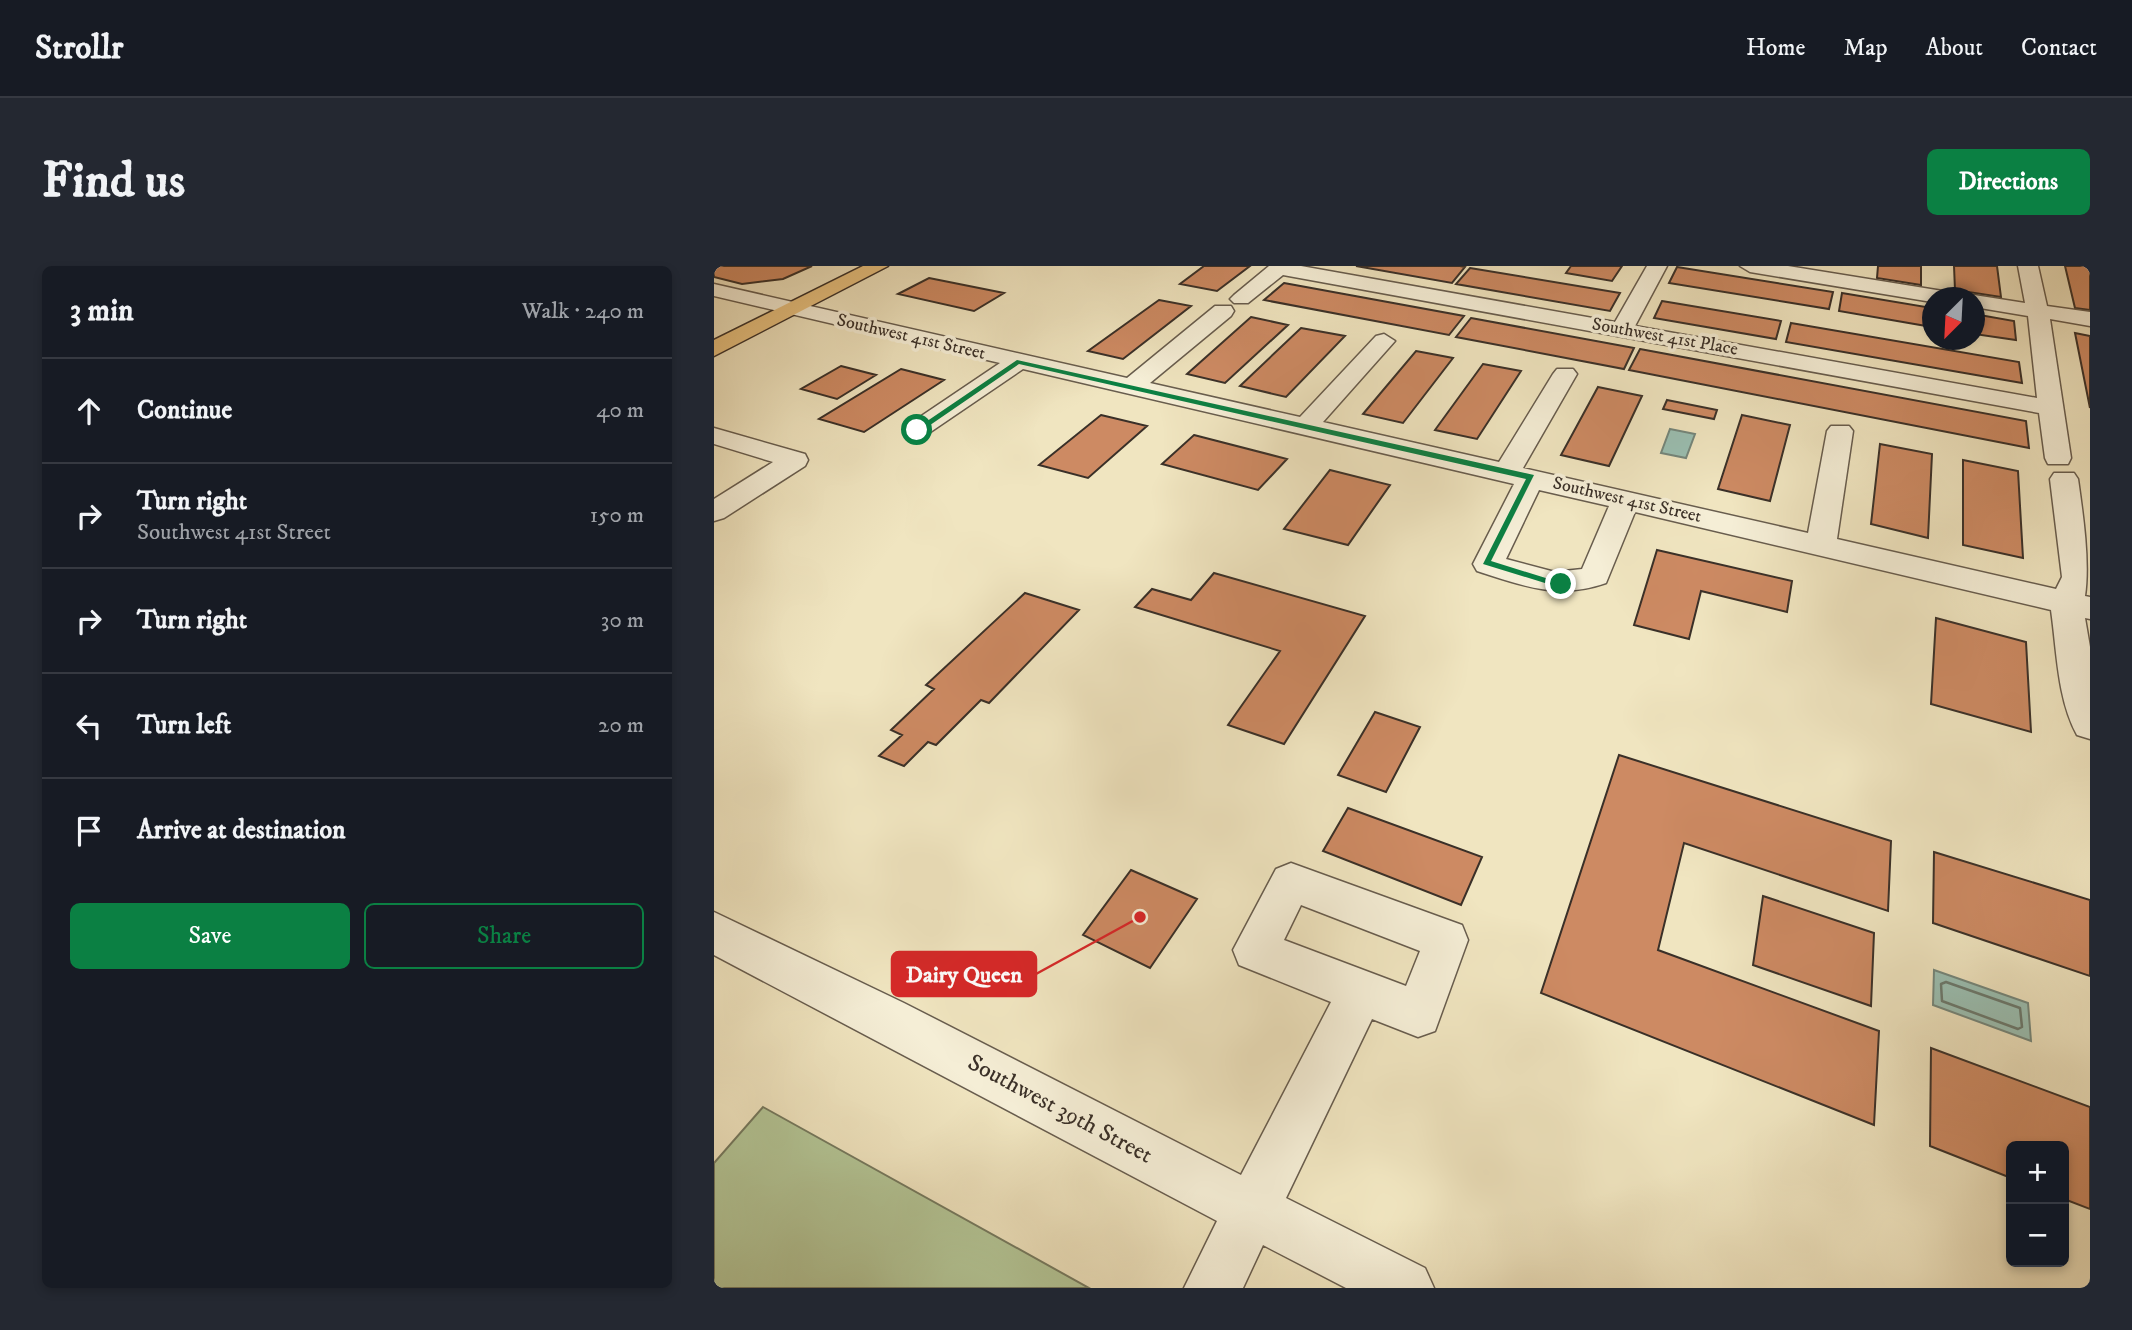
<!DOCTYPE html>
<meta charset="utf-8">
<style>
:root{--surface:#171b24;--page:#242831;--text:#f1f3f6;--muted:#9ea1a6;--line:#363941;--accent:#0b8043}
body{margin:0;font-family:"IM FELL DW Pica",serif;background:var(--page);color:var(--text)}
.controls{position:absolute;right:21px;bottom:21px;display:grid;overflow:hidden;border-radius:10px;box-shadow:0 4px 10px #0003}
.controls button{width:63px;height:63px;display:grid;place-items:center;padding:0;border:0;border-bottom:2px solid var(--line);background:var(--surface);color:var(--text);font:35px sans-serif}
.compass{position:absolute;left:1208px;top:21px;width:63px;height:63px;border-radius:50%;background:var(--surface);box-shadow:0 4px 10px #0003;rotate:204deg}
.stop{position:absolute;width:21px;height:21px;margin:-16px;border:5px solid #0b8043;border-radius:50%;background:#fff}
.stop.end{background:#0b8043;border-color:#fff;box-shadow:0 2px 7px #0008}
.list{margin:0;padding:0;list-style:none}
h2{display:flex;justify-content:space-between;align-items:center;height:91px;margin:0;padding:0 28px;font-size:30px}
h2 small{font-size:23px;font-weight:400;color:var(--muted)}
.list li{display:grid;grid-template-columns:46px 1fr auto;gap:21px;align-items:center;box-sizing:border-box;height:105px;padding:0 28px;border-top:2px solid var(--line)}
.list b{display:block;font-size:26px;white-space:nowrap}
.list p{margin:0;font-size:23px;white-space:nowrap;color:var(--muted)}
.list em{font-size:23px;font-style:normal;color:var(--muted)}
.actions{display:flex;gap:14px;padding:21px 28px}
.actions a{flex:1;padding:16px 0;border:2px solid var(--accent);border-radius:10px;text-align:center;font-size:24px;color:var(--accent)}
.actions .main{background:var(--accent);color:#fff}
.icon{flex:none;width:38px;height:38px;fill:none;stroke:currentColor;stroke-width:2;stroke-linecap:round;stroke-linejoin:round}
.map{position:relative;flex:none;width:1376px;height:1022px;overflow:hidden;border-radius:10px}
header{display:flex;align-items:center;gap:42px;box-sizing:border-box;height:98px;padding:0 35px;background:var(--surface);border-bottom:2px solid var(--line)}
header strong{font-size:33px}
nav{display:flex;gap:38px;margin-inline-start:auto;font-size:24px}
.intro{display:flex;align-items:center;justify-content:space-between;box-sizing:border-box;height:168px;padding:0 42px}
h1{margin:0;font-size:49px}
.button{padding:18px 32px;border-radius:10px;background:var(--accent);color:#fff;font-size:24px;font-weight:700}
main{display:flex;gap:42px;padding:0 42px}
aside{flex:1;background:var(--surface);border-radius:10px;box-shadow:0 4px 10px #0003}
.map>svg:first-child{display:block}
.green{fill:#b4c697;stroke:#777b60;stroke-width:2}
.water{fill:#9abfb2;stroke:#74867b;stroke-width:2}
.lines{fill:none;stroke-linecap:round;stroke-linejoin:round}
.shore{stroke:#6a786d;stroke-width:2.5}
.building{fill:#cd8a63;stroke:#3a3028;stroke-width:2}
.minor-casing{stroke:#685d4e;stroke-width:3}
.major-casing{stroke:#3a3028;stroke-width:3}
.minor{fill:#f5eed6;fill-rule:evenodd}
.major{fill:#e8c280;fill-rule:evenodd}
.route{fill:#0b8043}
.labels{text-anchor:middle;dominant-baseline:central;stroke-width:7;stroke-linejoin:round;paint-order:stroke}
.far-street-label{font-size:18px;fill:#3a3028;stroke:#f5eed6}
.near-street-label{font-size:24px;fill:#3a3028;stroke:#f5eed6}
.leader{fill:none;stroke:#d62828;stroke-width:2.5}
.callout-dot{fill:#d62828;stroke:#f5eed6;stroke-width:2.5}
.callout{fill:#d62828;stroke:#d62828;stroke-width:2.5}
.callout-label{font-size:23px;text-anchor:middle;font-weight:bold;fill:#fff}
</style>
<header>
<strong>Strollr</strong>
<nav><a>Home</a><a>Map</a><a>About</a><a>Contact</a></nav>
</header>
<div class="intro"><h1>Find us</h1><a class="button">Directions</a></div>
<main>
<aside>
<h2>3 min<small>Walk · 240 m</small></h2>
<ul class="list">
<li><svg class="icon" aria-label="ahead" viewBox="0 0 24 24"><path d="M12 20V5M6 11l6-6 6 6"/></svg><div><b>Continue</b></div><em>40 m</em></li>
<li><svg class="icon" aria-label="right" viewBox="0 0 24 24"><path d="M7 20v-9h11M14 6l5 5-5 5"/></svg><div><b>Turn right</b><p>Southwest 41st Street</p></div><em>150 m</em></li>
<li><svg class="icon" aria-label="right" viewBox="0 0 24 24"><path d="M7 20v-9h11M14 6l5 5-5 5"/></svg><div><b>Turn right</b></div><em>30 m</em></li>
<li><svg class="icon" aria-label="left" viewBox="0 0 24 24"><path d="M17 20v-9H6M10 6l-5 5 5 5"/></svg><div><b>Turn left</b></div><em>20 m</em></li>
<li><svg class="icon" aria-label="arrive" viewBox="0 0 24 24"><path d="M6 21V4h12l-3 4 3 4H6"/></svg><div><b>Arrive at destination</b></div></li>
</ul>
<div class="actions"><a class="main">Save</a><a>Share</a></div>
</aside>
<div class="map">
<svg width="1376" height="1022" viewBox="0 0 1376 1022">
<rect width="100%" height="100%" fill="#f0e5c0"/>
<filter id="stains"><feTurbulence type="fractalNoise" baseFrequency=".00286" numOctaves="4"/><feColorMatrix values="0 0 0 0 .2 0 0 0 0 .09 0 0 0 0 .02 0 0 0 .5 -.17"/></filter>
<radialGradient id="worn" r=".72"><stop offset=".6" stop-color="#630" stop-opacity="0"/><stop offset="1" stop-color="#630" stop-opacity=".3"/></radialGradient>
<path class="green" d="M 49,841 L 375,1022 L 0,1022 L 0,897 Z"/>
<path class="water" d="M 956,163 L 981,168 L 972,192 L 947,187 Z
M 1220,704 L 1314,737 L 1317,775 L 1219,739 Z"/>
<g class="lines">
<path class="shore" d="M 1232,716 L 1306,742 L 1308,761 L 1304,763 L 1228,735 L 1227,718 Z"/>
</g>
<path class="building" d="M 0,0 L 98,0 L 69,13 L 28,18 L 0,11 Z
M 490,0 L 536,0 L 503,25 L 466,18 Z
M 642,0 L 746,0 L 751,1 L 738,17 Z
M 857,0 L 908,0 L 898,15 L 852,7 Z
M 1164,0 L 1207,0 L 1207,19 L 1163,12 Z
M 1240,0 L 1283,0 L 1287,31 L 1241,24 Z
M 1351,0 L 1376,0 L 1376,44 L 1361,42 Z
M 963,1 L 1119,26 L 1115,43 L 955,17 Z
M 756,2 L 906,27 L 896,45 L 742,18 Z
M 215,12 L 290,27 L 260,45 L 184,28 Z
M 570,17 L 750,50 L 735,69 L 550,34 Z
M 1128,27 L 1218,42 L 1218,61 L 1125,45 Z
M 445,34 L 477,40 L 409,93 L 374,85 Z
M 948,35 L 1067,55 L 1062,73 L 940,52 Z
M 1260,48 L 1300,55 L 1302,74 L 1260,68 Z
M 537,51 L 574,59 L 511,117 L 473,108 Z
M 757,52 L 920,82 L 910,103 L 742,71 Z
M 1077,57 L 1305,96 L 1308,117 L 1072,76 Z
M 587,62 L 631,70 L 572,131 L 526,120 Z
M 1361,67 L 1376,70 L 1376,142 Z
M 926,83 L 1312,155 L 1315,182 L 915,104 Z
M 702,85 L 739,92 L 689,157 L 649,148 Z
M 769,98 L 807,105 L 763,173 L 721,164 Z
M 127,100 L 162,109 L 123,133 L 87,123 Z
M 187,103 L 230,114 L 150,166 L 105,153 Z
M 884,121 L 928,130 L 895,200 L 847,189 Z
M 953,134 L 1003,144 L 1000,153 L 949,143 Z
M 387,149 L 433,160 L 374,212 L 325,199 Z
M 1028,149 L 1076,159 L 1056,235 L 1004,223 Z
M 480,169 L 573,193 L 544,224 L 448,198 Z
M 1166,178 L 1218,188 L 1214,272 L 1157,258 Z
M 1249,194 L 1304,205 L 1309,292 L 1249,279 Z
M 616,204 L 676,219 L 634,279 L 570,263 Z
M 943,284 L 1078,315 L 1073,346 L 987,325 L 975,373 L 920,359 Z
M 500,307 L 651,350 L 570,478 L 514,459 L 566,385 L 421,341 L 438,323 L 477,334 Z
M 311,327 L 365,344 L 275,437 L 267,434 L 222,479 L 214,476 L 190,500 L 165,490 L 188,469 L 177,464 L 220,423 L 212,419 Z
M 1222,352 L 1312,376 L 1317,466 L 1217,438 Z
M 661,446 L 706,461 L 672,526 L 624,509 Z
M 905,489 L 1177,575 L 1174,645 L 970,577 L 944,684 L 1165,765 L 1160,859 L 827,727 Z
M 634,542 L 768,591 L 747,639 L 609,585 Z
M 1220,586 L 1376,634 L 1376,710 L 1219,657 Z
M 417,604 L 483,633 L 436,702 L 369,669 Z
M 1049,630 L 1160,667 L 1157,740 L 1039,699 Z
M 1217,782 L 1376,841 L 1376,943 L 1350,933 L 1350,880 L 1297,880 L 1297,912 L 1216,880 Z"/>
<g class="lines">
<defs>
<path id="minor" d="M 555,0 L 587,0 L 901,56 L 933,0 L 953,0 L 921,60 L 1323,132 L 1314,50 L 1260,41 L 1260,32 L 1252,32 L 1260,29 L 1311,37 L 1304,0 L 1324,0 L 1333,40 L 1376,46 L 1376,60 L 1336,53 L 1357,192 L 1354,198 L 1334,198 L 1331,192 L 1325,147 L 569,9 L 534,37 L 520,37 L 516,33 L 520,29 Z
M 1026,0 L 1074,0 L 1235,26 L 1245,32 L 1218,32 L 1218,36 L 1036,6 Z
M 0,18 L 413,112 L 501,40 L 517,40 L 520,45 L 517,50 L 436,117 L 586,151 L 662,70 L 670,68 L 681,75 L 609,156 L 785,196 L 839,108 L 843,103 L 859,103 L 863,108 L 809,202 L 1094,267 L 1113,165 L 1117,160 L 1135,160 L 1139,165 L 1123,273 L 1342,323 L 1348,311 L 1336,213 L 1340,207 L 1360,207 L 1364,213 C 1369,248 1376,296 1371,330 L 1376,331 L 1376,353 L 1371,352 L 1376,381 L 1376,473 L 1363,469 C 1343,432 1343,385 1337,344 L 921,246 L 892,317 C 843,334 810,320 763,305 L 759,298 L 800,218 L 309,103 L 212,169 L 194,169 L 190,164 L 194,159 L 286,97 L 0,30 ZM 825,224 L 895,240 L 868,303 L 841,306 L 792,293 Z
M 0,162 L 91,188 L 94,194 L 91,200 L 10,252 L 0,255 L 0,233 L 59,196 L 0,178 Z
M 577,597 L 748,659 L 754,674 L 721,765 L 704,771 L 658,753 L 572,932 L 711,1002 L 720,1022 L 632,1022 L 549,979 L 529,1022 L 470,1022 L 503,955 L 0,689 L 0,646 L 190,737 L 527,909 L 617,736 L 525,699 L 519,684 L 562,603 ZM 587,639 L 706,685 L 692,720 L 570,674 Z"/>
<path id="major" d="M 149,0 L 174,0 L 0,90 L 0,74 Z"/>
</defs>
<use href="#minor" class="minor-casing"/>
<use href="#major" class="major-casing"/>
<use href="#minor" class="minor"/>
<use href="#major" class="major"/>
</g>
<path class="route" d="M 303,94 L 820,209 L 777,295 L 851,318 L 847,322 L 769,298 L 812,213 L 305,98 L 206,166 L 200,164 Z"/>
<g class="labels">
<g class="far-street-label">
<text transform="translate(197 71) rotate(13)">Southwest 41st Street</text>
<text transform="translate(951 71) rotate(10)">Southwest 41st Place</text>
<text transform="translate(913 234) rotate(13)">Southwest 41st Street</text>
</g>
<g class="near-street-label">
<text transform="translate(346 843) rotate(28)">Southwest 39th Street</text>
</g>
</g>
<path class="leader" d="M426 651L322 708"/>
<circle class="callout-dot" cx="426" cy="651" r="7"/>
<rect class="callout" x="178" y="686" width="144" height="44" rx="7"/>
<g class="callout-label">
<text x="250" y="716">Dairy Queen</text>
</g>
<rect width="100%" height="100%" filter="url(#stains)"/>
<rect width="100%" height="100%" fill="url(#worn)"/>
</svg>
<div class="controls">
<button>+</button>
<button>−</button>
</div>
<svg class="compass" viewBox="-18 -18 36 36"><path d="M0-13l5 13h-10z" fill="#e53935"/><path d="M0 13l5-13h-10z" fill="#9ea1a6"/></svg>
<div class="stop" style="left:203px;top:164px"></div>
<div class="stop end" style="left:847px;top:318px"></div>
</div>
</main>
